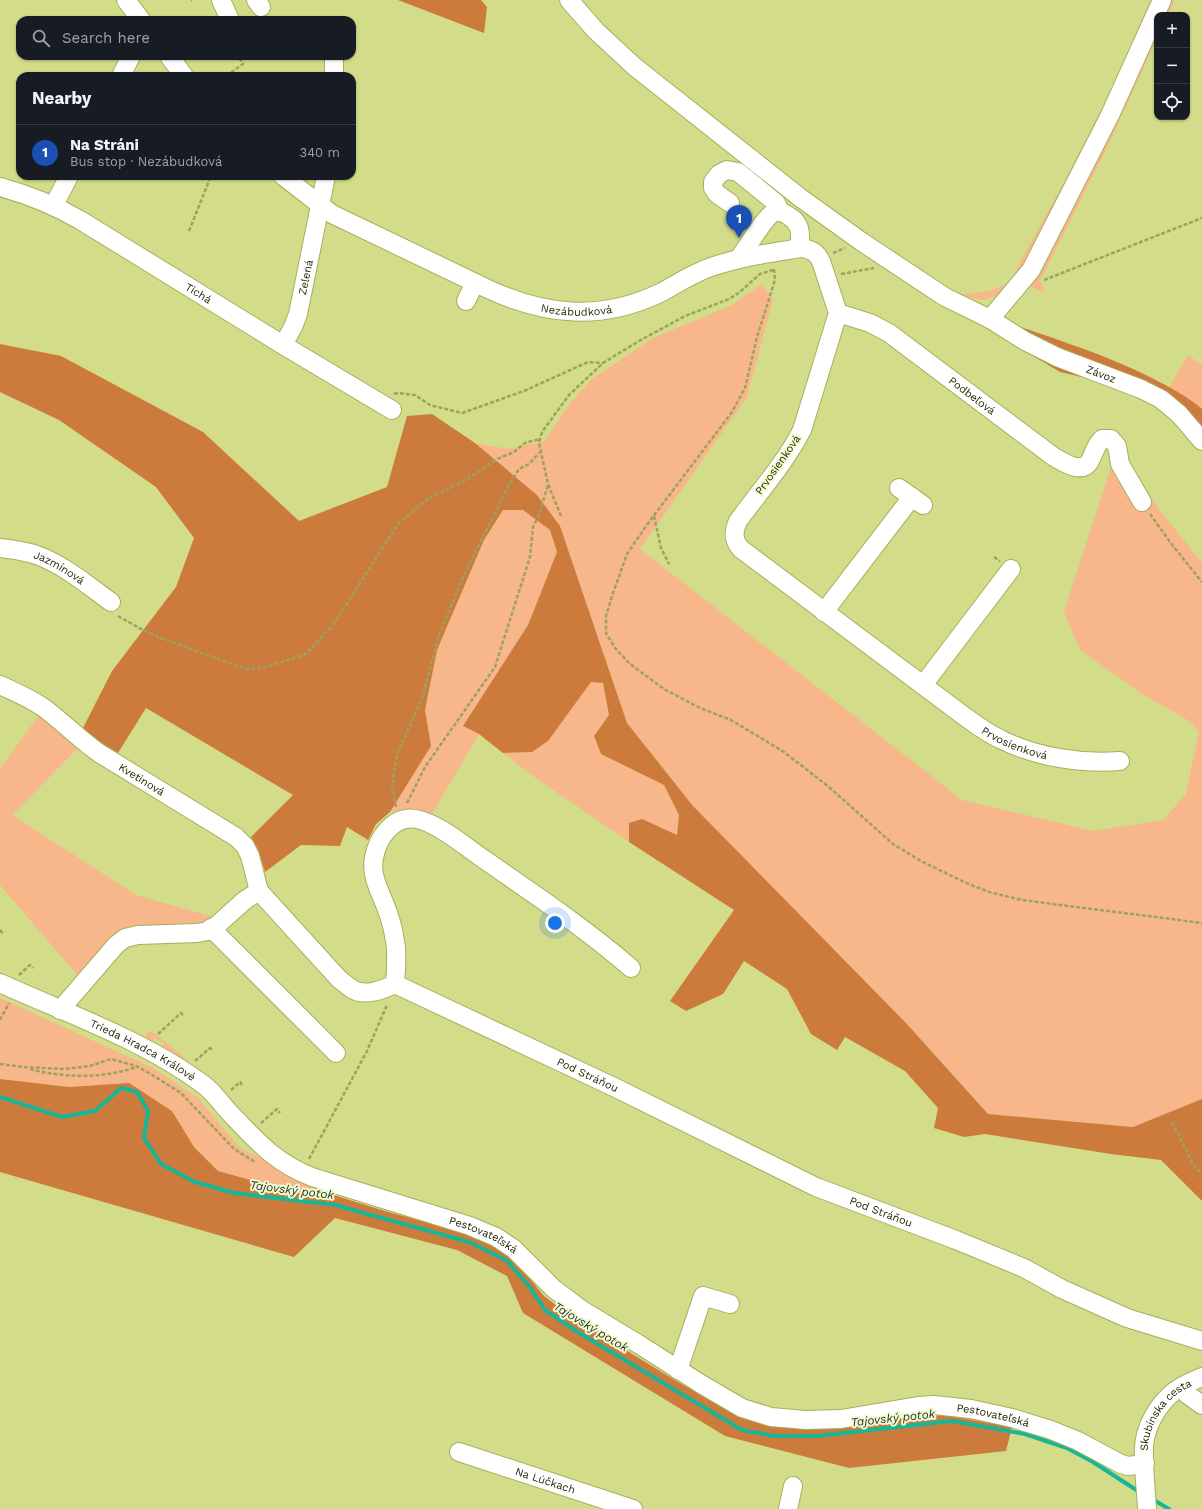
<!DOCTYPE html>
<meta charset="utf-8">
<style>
:root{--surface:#171b24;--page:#242831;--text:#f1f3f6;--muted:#9ea1a6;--line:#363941;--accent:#7e58d2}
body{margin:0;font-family:"Work Sans",sans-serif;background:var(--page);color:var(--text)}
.controls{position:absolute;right:12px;top:12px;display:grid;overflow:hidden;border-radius:8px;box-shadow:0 1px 3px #0004}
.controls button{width:36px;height:36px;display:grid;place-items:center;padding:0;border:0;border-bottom:1px solid var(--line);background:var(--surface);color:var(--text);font:20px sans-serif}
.you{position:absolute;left:555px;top:923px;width:14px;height:14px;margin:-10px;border:3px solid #fff;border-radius:50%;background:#1a73e8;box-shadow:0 0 0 6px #1a73e833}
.badge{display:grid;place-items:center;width:26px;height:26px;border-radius:50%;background:var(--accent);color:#fff;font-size:13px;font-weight:700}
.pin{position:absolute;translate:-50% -33px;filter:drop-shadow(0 1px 2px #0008)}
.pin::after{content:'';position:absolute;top:21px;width:14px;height:12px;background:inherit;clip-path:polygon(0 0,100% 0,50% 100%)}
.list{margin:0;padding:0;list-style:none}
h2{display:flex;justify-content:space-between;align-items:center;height:52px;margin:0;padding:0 16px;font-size:17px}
h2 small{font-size:13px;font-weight:400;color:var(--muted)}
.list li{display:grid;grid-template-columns:26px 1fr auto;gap:12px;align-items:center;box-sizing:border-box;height:56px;padding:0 16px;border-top:1px solid var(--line)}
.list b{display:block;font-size:15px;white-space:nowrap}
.list p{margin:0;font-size:13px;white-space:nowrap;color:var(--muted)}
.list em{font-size:13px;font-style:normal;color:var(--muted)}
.icon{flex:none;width:22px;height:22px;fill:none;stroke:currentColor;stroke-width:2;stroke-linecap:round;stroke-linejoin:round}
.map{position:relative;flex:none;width:1202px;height:1509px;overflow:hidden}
.search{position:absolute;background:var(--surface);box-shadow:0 1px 3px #0004;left:16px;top:16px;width:340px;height:44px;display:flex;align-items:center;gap:10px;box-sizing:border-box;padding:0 14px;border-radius:12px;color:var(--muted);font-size:15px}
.panel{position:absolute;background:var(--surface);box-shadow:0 1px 3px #0004;left:16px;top:72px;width:340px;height:108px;border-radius:12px}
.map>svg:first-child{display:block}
.green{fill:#f8b68b}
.forest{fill:#cd7a3d}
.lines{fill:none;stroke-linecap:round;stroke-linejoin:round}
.stream{stroke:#16b696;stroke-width:4}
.minor-casing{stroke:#a7af5c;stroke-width:20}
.path{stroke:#9ca35e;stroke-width:2.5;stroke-dasharray:4 2;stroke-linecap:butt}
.minor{stroke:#fff;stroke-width:18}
.labels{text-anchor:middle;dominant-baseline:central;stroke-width:4;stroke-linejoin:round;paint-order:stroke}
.street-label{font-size:11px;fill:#252804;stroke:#f4fad0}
.water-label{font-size:12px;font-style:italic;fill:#203731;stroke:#f4fad0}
</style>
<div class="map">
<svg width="1202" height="1509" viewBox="0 0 1202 1509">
<rect width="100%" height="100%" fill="#d3dc88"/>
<path class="green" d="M 1150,0 L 1175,0 L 1168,15 L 1157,15 L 1157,38 L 1106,150 L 1040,281 L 1045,293 L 1030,286 L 982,300 L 960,295 L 989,291 L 1009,283 L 1062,186 L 1118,77 Z
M 762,284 L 773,299 L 747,397 L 640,549 L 962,800 L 1093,831 L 1163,820 L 1186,794 L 1199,732 L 1191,722 L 1144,695 L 1080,650 L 1064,612 L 1112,464 L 1138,483 L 1202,563 L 1202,1099 L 1133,1127 L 988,1114 L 906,1023 L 693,806 L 627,723 L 560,526 L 537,495 L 475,443 L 508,449 L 544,441 L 571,402 L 592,379 L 653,338 L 730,306 Z
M 1188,355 L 1202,365 L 1202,409 L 1169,387 Z
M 523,509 L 551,530 L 557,552 L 528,625 L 463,726 L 479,734 L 432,814 L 415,808 L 390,812 L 431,746 L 425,710 L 437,650 L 484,540 L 503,510 Z
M 591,682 L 603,682 L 609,715 L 594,736 L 601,754 L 664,785 L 679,815 L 677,835 L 629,823 L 629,842 L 533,776 L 503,753 L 532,752 L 548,741 Z
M 39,715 L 78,748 L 12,815 L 136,895 L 213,917 L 198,924 L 135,928 L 78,976 L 0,885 L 0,769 Z
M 0,998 L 153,1068 L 198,1098 L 240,1148 L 285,1170 L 326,1186 L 324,1192 L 308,1196 L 218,1171 L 194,1147 L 172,1111 L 129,1083 L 69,1087 L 0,1079 Z
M 148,1031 L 155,1034 L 190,1062 L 162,1047 L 164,1043 L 154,1037 L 152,1042 L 144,1039 Z"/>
<path class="forest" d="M 398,0 L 481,0 L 487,7 L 484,33 Z
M 1015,325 C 1061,341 1108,356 1152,378 C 1169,387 1187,396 1202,409 L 1202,433 L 1142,391 L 1060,372 L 1013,344 Z
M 0,344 L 61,356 L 203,432 L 299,521 L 387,487 L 407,416 L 432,414 L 475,443 L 537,495 L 560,526 L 627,723 L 693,806 L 906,1023 L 988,1114 L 1133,1127 L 1202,1099 L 1202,1201 L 1161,1160 L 1111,1154 L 985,1134 L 964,1137 L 934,1128 L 938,1108 L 905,1071 L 845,1037 L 837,1050 L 811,1034 L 787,989 L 744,961 L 723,994 L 686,1011 L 670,1001 L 734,910 L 629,842 L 629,823 L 642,819 L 677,835 L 679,815 L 664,785 L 601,754 L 594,736 L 609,715 L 603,683 L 591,682 L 548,741 L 532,752 L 503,753 L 479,734 L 463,726 L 528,625 L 557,552 L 550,530 L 523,510 L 503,510 L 484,540 L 437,650 L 425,710 L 431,746 L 390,812 L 376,824 L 368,840 L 347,827 L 340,846 L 301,845 L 265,872 L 258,849 L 251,837 L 293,795 L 146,708 L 118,753 L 94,739 L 82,730 L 112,671 L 176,587 L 194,538 L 156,487 L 59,420 L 0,392 Z
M 0,1079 L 69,1087 L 129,1083 L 172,1111 L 194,1147 L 218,1171 L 308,1196 L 324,1192 L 388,1212 L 478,1236 L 513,1258 L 544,1296 L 570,1316 L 678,1382 L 736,1415 L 787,1426 L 835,1425 L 944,1415 L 1012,1427 L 1006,1451 L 849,1468 L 725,1436 L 523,1313 L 507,1276 L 457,1250 L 335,1218 L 294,1257 L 0,1172 Z"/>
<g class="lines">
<path class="stream" d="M 0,1097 L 62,1117 L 95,1111 L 121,1088 L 137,1092 L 148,1111 L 144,1138 L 161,1164 L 195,1182 L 234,1193 L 335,1205 L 469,1242 L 506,1260 L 529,1286 L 545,1310 L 576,1331 L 742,1430 L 774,1436 L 817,1436 L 952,1421 L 1025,1434 L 1067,1448 L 1093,1462 L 1141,1493
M 1152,1499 L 1169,1509"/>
<defs>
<g id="minor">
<path d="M 126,0 L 141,20"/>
<path d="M 221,0 L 230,20"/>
<path d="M 256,0 L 261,7"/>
<path id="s1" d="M 569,0 L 596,31 L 635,67 L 802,199 L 862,242 L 945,297 L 990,319 L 1025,341 L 1057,357 L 1141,389 L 1161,399 L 1179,414 L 1202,441"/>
<path d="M 169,56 L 184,76"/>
<path d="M 334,56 L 334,76"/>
<path d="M 121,76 L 131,56"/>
<path id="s2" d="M 283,176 L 332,214 L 488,289 C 546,316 601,321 660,293 C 677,284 693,273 711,267 C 740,257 770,253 800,248 C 812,249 818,253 822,264 L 838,313 L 802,430 C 785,463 760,491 738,521 C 733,532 733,540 741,549 L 964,716 C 975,724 987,733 1000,739 C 1036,757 1080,764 1120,761"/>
<path id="s3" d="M 0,187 C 29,195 54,205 80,220 L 283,345 L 392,410"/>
<path d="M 730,203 L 717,194 L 713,188 L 713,182 L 719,174 L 727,170 L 738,172 L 776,203 L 780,212"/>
<path d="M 54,205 L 69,176"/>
<path d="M 739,258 C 746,249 765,217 773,213 C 779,210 785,213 790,217 C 802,224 800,235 800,248"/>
<path d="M 466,301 L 475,283"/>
<path id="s4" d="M 838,313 L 870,323 L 889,333 L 1054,457 C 1063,462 1082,475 1090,461 C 1095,451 1094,448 1102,439 L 1111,439 L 1117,446 L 1120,464 L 1142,502"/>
<path d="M 990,319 L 1031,270 L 1110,115 L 1162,0"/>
<path id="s5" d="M 283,345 L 293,327 L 298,314 L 326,176"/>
<path d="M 899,488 L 923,505"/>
<path id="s6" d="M 0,548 C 11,549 23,551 34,554 C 63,564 86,584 111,602"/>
<path d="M 824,612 L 912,497"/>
<path id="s7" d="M 0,685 C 15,692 30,698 44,708 C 63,722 79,739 99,753 L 236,837 L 245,846 L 250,856 L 259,891 L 339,979 C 343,982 347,986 352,989 C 365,997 382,990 395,984"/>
<path d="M 923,685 L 1011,569"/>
<path d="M 211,928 L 336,1053"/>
<path id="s8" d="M 0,983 C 68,1014 144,1040 204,1085 C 213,1092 221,1103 229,1112 C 256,1140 274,1162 312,1177 L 470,1226 L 496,1237 L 514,1249 L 554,1289 L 582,1310 L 640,1345 L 701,1384 L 742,1408 L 771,1417 L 806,1420 L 841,1419 L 918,1406 L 934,1405 L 971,1409 L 1012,1418 L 1051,1430 L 1078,1441 L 1121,1464 L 1128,1466 L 1145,1464"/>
<path id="s9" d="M 395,984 L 618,1089 L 816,1187 L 956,1240 L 1024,1268 L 1062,1289 L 1127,1318 L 1202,1341"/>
<path d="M 395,984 C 396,968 398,952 394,936 C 393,928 390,918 387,910 C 381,893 370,876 374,858 C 377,839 393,815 416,819 C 438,823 466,847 485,860 C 535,895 585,928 631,968"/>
<path d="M 60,1010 L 116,945 L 125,938 L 138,935 L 197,933 L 208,931 L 216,926 L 245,900 L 259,891"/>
<path d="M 678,1370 L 703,1296 L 730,1304"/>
<path d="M 1181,1388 L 1188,1395 L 1202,1405"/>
<path id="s10" d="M 459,1452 L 633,1509"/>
<path d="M 788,1509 L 793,1486"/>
<path id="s11" d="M 1147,1509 C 1146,1489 1143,1467 1144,1447 C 1145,1428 1156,1408 1170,1395 C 1177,1388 1192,1381 1202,1377"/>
</g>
</defs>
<use href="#minor" class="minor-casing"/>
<path class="path" d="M 191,0 L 192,0
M 226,76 L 243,64 L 238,56
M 189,231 L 211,176
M 833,253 L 845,248
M 774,269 L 775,280 L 757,337 L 745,388 L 732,412 L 649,522 L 627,554 L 612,596 L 606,616 L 606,633 L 615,648 L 630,664 L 664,689 L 700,708 L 731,720 L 784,752 L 829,787 L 893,844 L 921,861 L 964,882 L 989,892 L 1022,900 L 1202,923
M 841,274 L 874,268
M 1044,280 L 1202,218
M 394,394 L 398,393 L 415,395 L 430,405 L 462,413 L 524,391 L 588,362 L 603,363
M 1150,514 L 1173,546 L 1202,582
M 561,516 L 548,484 L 539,443 L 542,432 L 569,395 L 603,363 L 639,341 L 685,316 L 729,299 L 740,292 L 760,274 L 773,270
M 654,516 L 661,548 L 669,564
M 994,557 L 1000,561
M 118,616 L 139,628 L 161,638 L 246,669 L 266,667 L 306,654 L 333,625 L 398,524 L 429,498 L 471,477 L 497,459 L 514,452 L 525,443 L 540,439
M 407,803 L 425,767 L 495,667 L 530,557 L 533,527 L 539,515 L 548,485
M 396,807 L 392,785 L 397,754 L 422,699 L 439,635 L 465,573 L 510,483 L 519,469 L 529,464 L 541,451
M 0,930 L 3,934
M 19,975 L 30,965 L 33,968
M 0,1020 L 9,1003
M 158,1034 L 181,1013 L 184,1016
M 195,1061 L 210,1048 L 213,1050
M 0,1064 L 24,1067 L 64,1069 L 90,1066 L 111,1059 L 136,1066 L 149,1073 L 181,1093 L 234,1149 L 255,1162
M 30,1069 C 63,1078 103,1079 136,1067
M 231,1090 L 240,1082 L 242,1085
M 1172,1122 L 1194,1166 L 1202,1174
M 261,1123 L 277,1109 L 280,1113
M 309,1159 L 367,1051 L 387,1005"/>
<use href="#minor" class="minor"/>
</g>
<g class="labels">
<g class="street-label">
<text stroke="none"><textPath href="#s5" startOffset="72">Zelená</textPath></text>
<text stroke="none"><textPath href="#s3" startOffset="226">Tichá</textPath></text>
<text stroke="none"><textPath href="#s2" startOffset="327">Nezábudková</textPath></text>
<text stroke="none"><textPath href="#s1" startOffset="655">Závoz</textPath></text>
<text stroke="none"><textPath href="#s4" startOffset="159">Podbeľová</textPath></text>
<text transform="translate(778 465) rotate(-55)">Prvosienková</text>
<text stroke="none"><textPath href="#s6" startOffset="63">Jazmínová</textPath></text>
<text stroke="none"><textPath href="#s2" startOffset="1243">Prvosienková</textPath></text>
<text stroke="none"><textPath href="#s7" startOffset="171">Kvetinová</textPath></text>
<text stroke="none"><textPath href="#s8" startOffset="158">Trieda Hradca Králové</textPath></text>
<text stroke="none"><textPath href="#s9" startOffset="213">Pod Stráňou</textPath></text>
<text stroke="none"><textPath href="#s9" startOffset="537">Pod Stráňou</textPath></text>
<text stroke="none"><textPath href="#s8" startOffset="553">Pestovateľská</textPath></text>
<text stroke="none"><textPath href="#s8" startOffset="1121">Pestovateľská</textPath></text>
<text stroke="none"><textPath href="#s11" startOffset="102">Skubínska cesta</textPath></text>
<text stroke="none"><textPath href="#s10" startOffset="91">Na Lúčkach</textPath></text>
</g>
<g class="water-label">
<text transform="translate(292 1190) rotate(7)">Tajovský potok</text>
<text transform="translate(591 1327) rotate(31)">Tajovský potok</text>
<text transform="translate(893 1418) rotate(-6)">Tajovský potok</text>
</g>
</g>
</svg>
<div class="controls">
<button>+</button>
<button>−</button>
<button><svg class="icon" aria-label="locate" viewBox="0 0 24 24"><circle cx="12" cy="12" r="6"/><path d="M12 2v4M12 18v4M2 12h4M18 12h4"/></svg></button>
</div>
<div class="you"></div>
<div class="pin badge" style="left:739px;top:238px;background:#1a4fb4">1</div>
<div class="search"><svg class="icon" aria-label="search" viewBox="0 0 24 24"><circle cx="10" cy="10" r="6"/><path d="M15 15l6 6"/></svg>Search here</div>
<section class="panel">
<h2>Nearby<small></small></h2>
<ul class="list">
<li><span class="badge" style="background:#1a4fb4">1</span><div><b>Na Stráni</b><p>Bus stop · Nezábudková</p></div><em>340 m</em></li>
</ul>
</section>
</div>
